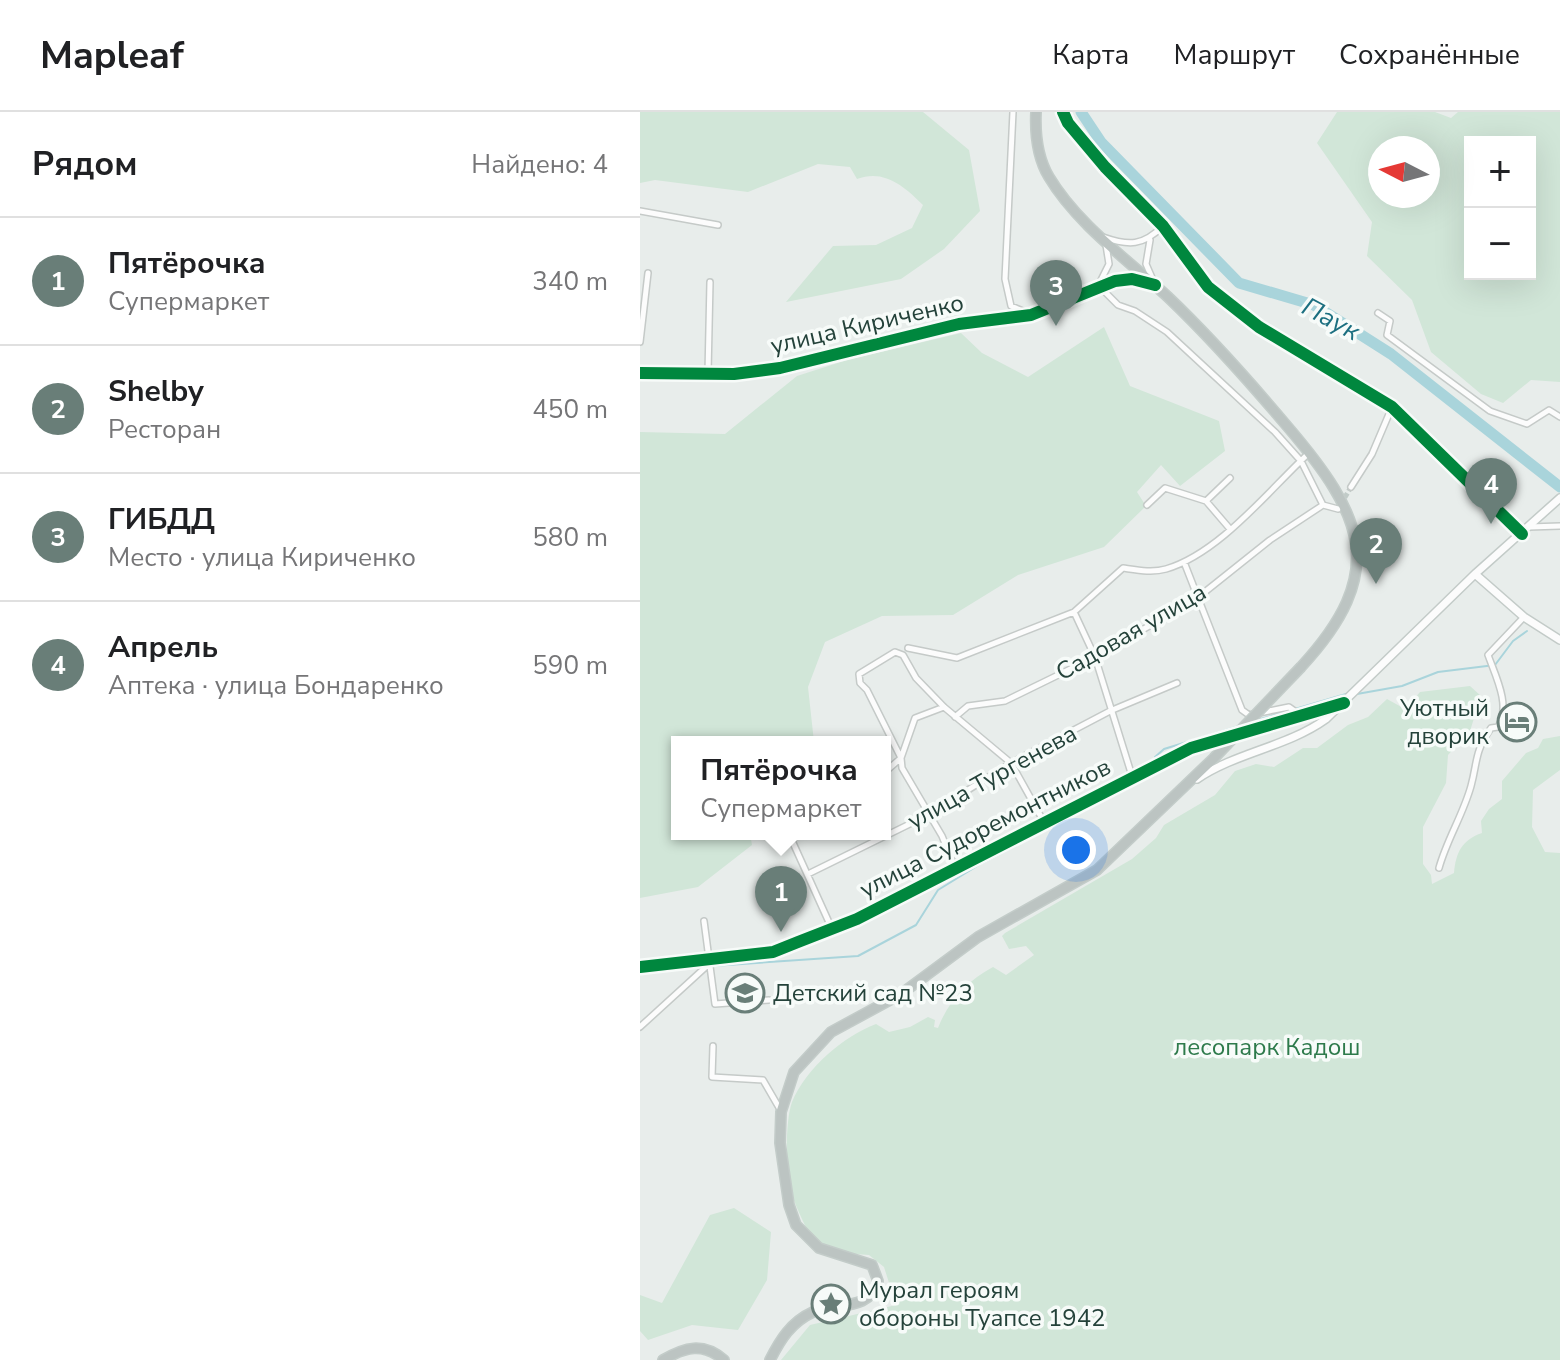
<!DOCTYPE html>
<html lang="ru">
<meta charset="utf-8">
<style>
:root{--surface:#fff;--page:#f2f2f2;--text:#202124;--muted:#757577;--line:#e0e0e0;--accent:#697e78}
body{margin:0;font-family:"Nunito Sans",sans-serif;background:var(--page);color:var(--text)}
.controls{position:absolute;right:24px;top:24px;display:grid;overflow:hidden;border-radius:0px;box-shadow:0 8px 32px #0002}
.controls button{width:72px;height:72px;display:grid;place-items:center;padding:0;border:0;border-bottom:2px solid var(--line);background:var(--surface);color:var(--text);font:40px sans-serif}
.compass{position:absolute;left:728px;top:24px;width:72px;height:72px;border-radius:50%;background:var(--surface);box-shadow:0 8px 32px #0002;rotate:276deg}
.you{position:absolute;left:436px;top:738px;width:28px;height:28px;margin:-20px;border:6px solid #fff;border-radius:50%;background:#1a73e8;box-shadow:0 0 0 12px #1a73e833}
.badge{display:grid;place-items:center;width:52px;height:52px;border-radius:50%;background:var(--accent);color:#fff;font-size:26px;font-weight:700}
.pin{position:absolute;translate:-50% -66px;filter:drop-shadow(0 2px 4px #0008)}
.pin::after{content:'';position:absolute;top:42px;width:28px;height:24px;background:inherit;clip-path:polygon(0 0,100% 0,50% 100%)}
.popup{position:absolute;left:31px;top:624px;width:220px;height:104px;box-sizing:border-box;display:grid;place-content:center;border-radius:0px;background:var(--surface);filter:drop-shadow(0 2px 6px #0005);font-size:26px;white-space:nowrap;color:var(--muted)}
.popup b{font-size:30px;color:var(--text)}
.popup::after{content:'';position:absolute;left:50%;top:100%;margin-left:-16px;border:16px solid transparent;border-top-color:var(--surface)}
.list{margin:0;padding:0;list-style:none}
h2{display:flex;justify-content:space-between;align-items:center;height:104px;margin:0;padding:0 32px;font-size:34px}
h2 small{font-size:26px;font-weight:400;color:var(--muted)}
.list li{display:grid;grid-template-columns:52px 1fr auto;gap:24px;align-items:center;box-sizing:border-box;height:128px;padding:0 32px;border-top:2px solid var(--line)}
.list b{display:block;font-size:30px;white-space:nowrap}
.list p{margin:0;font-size:26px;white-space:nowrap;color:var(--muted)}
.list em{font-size:26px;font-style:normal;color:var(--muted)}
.map{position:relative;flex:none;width:920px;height:1248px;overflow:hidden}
header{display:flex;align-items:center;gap:48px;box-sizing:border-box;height:112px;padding:0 40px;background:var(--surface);border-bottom:2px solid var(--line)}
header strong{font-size:38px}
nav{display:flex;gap:44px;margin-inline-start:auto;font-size:28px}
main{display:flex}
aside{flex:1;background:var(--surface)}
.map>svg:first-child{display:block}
.green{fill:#d1e6d8;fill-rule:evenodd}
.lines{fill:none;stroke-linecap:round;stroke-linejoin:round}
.stream{stroke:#a9d4db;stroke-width:2}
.river{stroke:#a9d4db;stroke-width:11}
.street-tunnel{stroke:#c1cbc8;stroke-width:5;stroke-dasharray:5 2.5;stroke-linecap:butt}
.street-casing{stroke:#c5cac8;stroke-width:8}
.secondary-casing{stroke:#c3cbc8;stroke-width:10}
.highway-casing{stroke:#c3ccc9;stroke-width:12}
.street{stroke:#fcfcfc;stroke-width:5}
.secondary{stroke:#fcfcfc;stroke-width:7}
.highway{stroke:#bcc4c2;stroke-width:9}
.highway-bridge-casing{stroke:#c3ccc9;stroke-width:12;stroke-linecap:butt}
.highway-bridge{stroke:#bcc4c2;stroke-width:9}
.cycleway-casing{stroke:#f7fbf9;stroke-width:17}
.cycleway{stroke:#00873e;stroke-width:12}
.labels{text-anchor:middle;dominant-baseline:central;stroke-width:7;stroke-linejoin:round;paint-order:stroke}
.street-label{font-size:24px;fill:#24423a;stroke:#f7fbf9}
.poi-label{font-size:24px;fill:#24423a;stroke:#f7fbf9;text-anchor:start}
.park-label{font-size:24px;fill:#2d7a4b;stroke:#f7fbf9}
.water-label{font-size:26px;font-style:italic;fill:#1c6f80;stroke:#f7fbf9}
</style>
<header>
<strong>Mapleaf</strong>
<nav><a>Карта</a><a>Маршрут</a><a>Сохранённые</a></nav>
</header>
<main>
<aside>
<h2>Рядом<small>Найдено: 4</small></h2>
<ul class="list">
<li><span class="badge">1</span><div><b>Пятёрочка</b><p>Супермаркет</p></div><em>340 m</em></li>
<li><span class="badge">2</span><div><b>Shelby</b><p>Ресторан</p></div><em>450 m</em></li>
<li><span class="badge">3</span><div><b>ГИБДД</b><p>Место · улица Кириченко</p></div><em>580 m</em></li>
<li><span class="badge">4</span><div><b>Апрель</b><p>Аптека · улица Бондаренко</p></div><em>590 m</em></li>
</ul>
</aside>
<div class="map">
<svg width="920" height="1248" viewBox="0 0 920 1248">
<rect width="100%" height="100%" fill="#e8edeb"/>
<path class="green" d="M 0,0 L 283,0 L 329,38 L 340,99 L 304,137 L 261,167 L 146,190 L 193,134 L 236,133 L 272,116 L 283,93 C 264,74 244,57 217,67 L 210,55 L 178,52 L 108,80 L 15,68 L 0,71 Z
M 697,0 L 795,0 L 811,6 L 818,0 L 920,0 L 920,270 L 891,268 L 863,291 L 841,282 L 791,240 L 772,188 L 727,144 L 732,110 L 677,31 ZM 830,30 L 890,30 L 890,162 L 830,162 ZM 740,36 L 788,36 L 788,84 L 740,84 Z
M 464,215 L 490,274 L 579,309 L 585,339 L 540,374 L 521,353 L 497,380 L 506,394 L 464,435 L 378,463 L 313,503 L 242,504 L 185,530 L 168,575 L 174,630 L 37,630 L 37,722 L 110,722 L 112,733 L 58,775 L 0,786 L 0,320 L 85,322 L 157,264 L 207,248 L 321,221 L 342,241 L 388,265 Z
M 830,574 L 841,584 L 830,619 L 808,643 L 806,671 L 783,715 L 783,752 L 791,763 L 792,772 L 814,761 C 816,740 822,728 842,721 L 841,709 L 849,697 L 862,687 L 862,669 L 886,641 L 898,636 L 903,627 L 920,624 L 920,658 L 893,678 L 892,715 L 905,740 L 920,741 L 920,1248 L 141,1248 L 170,1213 L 256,1193 L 244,1155 L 229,1143 L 201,1141 L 172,1128 C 165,1113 157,1098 152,1083 C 145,1064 145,1009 152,990 C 166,956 204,924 236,912 L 249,920 L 270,915 L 288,905 L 295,908 L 294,915 L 298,916 C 309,888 326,870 353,855 L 366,863 L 394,843 L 386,834 L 369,837 L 362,824 L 365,821 L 492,747 L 516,726 L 524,713 L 575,683 L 595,659 L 616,652 L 634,655 L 663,636 L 677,636 L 708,613 L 728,605 L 747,587 L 765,597 L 780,580 Z
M 94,1096 L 131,1120 L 127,1168 L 98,1218 L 52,1213 L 8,1228 L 0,1219 L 0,1183 L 22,1191 L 70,1103 Z"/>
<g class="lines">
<path class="stream" d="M 717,582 L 762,574 L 798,560 L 855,553 L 873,529 L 887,519
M 655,597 L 706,582
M 617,608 L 649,599
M 515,645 L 524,637 L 599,614
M 73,854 L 218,844 L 276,813 L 298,778 L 342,751 L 490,675
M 0,859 L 63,854"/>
<path class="river" d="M 441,0 L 461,30 L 599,171 L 674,193 L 751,242 L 920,375"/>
<path class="street-tunnel" d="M 701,392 L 711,375"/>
<defs>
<path id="street" d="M 373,0 L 365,167 L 371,194 L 390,202
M 423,0 L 428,11 L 465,55 L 523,114 L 568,175 L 619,215 L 752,295 L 881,421
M 0,99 L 78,113
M 463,125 C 489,134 503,134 523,114
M 510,128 L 506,152 L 513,168
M 459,172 L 469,152 L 466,133
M 458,173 L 478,193 L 495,199 L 527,220 L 635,320 L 661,349 L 683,393
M 738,201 L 750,209 L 747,223 L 850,299 L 887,312 L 909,298 L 920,305
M 0,230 L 8,161
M 0,261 L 94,262 L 140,256 L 319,212 L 391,203 L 475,169 L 506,169
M 68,261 L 70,170
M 711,375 L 732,342 L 752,295
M 566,389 L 590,417
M 507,393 L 525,376 L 566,389 L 590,366
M 889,415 L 920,414
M 544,450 L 602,598 L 609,603 L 649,595 L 663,605
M 434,500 L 455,545 L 492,664
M 268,536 L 317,546 L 434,500 L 483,456 C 497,458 512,461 526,457 C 580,441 629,378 669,341
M 315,605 L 328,594 L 365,589 L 455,545 L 556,487 L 630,428 L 683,393 L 698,397
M 245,660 L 261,646 L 275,606 L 304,595
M 149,722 L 192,817
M 315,756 L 302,724 L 262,656 L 261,646 L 227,578 L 220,571 L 219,562 L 255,540 L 263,543 L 276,566 L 304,595 L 371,651 L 405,712
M 799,756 C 807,727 823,703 831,674 C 838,648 834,641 851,616 L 858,615 C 871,594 856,565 848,543 L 884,505
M 168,762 L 288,703 L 371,651 L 470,599 L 537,571
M 64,809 L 75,892 L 129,888
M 0,855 L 133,840 L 158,830 L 217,807 L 551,636 L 697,594
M 0,915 L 69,852
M 73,934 L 72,965 L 123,968 L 141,999"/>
<path id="secondary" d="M 835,462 L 884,505 L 920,528
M 557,667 C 597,640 647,635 686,607 L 835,462 L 920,386"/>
<path id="highway" d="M 396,0 C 395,22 397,45 409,65 C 437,112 488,148 528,185 C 571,226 609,269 647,314 C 724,404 749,460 661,555
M 23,1248 C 45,1235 63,1230 84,1248
M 130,1248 C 140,1228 151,1210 173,1200 C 197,1190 229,1200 238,1169 L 232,1153 L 179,1136 L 156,1113 L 149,1093 L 140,1031 L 141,1000 L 154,960 L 191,920 L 261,882 L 338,825 L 457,758 L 574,646"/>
</defs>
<use href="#street" class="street-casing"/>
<use href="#secondary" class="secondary-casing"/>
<use href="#highway" class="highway-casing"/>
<use href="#street" class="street"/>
<use href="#secondary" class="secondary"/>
<use href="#highway" class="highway"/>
<defs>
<path id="highway-bridge" d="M 574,646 L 661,555"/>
</defs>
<use href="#highway-bridge" class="highway-bridge-casing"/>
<use href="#highway-bridge" class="highway-bridge"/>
<defs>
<path id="cycleway" d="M 423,0 L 428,11 L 465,55 L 523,114 L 568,175 L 619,215 L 752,295 L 882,422
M 0,261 L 94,262 L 140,256 L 319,212 L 391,203 L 475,169 L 492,167 L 515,173
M 0,855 L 133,840 L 158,830 L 217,807 L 551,636 L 704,591"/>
</defs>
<use href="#cycleway" class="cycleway-casing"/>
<use href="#cycleway" class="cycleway"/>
</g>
<defs>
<symbol id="hotel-ring" viewBox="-11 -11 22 22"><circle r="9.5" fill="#f7fbf9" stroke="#697e78" stroke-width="1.5"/><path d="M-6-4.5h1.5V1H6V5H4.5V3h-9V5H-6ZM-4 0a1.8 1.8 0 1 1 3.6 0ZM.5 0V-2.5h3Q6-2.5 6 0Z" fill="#697e78"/></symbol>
<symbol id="school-ring" viewBox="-11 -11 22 22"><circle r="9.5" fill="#f7fbf9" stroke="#697e78" stroke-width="1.5"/><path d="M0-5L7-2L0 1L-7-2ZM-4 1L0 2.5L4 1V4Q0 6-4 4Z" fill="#697e78"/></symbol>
<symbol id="sight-ring" viewBox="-11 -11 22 22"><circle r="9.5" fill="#f7fbf9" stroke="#697e78" stroke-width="1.5"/><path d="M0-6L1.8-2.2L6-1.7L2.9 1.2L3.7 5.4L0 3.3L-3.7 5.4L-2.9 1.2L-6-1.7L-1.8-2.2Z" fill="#697e78"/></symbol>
</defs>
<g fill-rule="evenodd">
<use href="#hotel-ring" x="855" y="588" width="44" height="44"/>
<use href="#school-ring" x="83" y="859" width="44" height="44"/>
<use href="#sight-ring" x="169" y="1170" width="44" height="44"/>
</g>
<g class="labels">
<g class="street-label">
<text transform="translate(227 212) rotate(-13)">улица Кириченко</text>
<text transform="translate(491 520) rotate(-30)">Садовая улица</text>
<text transform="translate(352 665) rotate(-29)">улица Тургенева</text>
<text transform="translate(345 716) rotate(-27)">улица Судоремонтников</text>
</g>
<g class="poi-label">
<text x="849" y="596" text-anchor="end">Уютный<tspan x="849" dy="28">дворик</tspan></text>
<text x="133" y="881">Детский сад №23</text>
<text x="219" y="1178">Мурал героям<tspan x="219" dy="28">обороны Туапсе 1942</tspan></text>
</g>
<g class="park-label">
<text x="627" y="935">лесопарк Кадош</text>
</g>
<g class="water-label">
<text transform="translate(691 207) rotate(28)">Паук</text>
</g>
</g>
</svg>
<div class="controls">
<button>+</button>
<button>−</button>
</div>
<svg class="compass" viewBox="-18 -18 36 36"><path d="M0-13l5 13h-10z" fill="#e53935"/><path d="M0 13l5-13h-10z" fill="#757577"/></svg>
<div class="you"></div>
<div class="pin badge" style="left:141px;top:820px">1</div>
<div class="popup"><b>Пятёрочка</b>Супермаркет</div>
<div class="pin badge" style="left:736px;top:472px">2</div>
<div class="pin badge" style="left:416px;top:214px">3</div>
<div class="pin badge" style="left:851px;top:412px">4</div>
</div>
</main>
